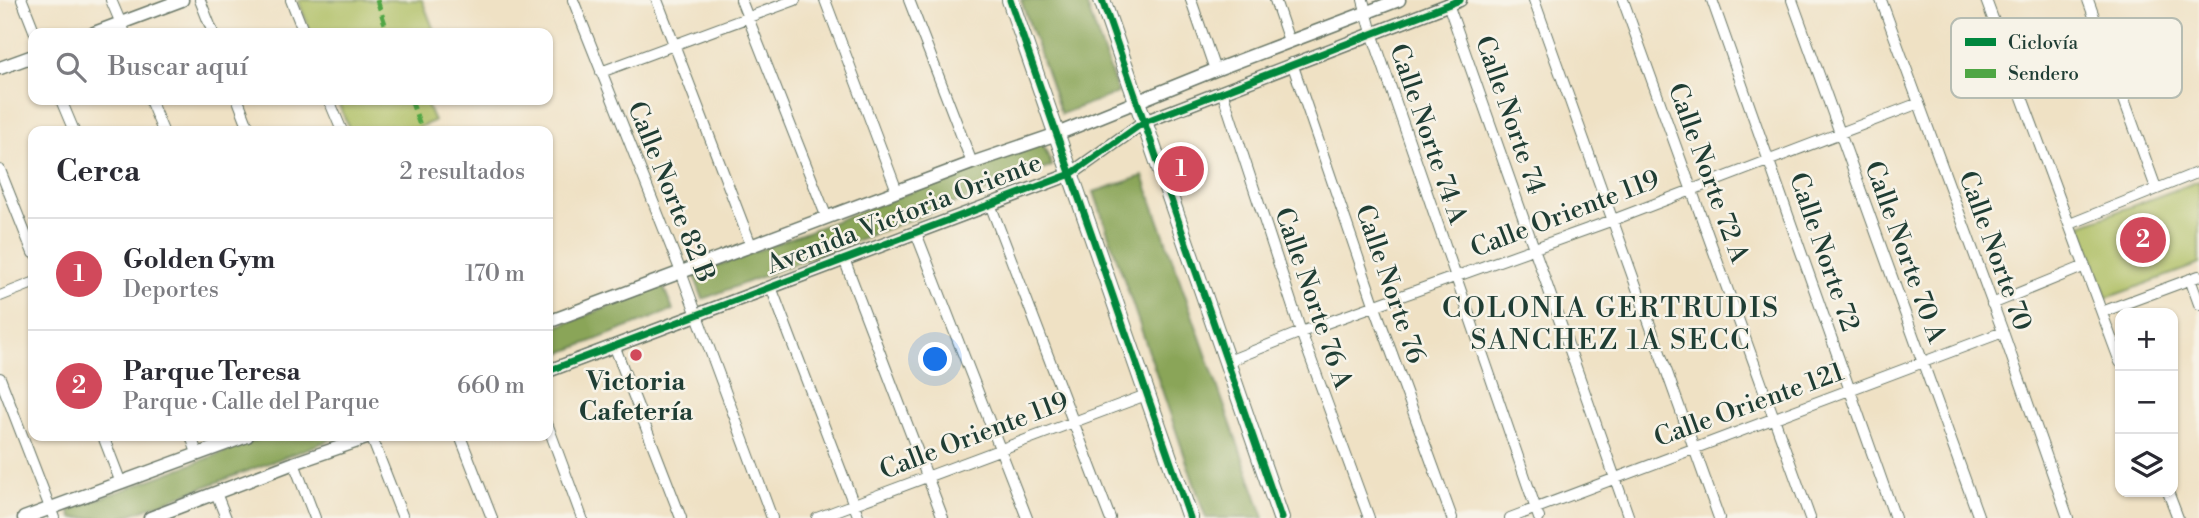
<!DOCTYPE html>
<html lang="es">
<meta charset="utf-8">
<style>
:root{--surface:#fff;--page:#f2f2f3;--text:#2b2b33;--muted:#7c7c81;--line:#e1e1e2;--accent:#d1495b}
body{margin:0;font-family:"Libre Bodoni",serif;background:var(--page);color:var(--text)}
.controls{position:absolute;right:21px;bottom:21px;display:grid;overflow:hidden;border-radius:14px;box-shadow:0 2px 5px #0004}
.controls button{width:63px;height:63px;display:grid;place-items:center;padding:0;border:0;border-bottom:2px solid var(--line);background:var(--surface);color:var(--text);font:35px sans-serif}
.you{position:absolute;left:936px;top:360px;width:24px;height:24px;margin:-18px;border:5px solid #fff;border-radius:50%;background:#1a73e8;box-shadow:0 0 0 10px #1a73e833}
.badge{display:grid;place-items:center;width:46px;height:46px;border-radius:50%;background:var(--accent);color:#fff;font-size:23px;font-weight:700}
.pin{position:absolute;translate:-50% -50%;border:4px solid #fff;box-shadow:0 2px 7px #0006}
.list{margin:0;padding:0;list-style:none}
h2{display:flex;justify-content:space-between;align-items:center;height:91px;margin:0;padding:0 28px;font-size:30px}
h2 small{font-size:23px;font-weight:400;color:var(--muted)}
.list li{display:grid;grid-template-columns:46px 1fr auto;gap:21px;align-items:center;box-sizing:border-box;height:112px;padding:0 28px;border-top:2px solid var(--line)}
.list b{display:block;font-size:26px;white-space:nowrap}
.list p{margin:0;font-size:23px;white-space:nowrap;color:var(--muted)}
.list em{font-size:23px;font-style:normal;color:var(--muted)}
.icon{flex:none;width:38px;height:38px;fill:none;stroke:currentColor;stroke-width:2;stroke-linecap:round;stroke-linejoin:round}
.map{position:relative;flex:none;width:2199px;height:518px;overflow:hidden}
.search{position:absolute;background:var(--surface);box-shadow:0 2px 5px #0004;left:28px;top:28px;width:525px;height:77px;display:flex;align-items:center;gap:18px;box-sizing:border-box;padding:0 24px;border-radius:14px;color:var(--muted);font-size:26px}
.panel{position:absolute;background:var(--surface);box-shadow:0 2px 5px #0004;left:28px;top:126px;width:525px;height:315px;border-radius:14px}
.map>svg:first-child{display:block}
.green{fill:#adbe62;stroke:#667e4b;stroke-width:2}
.forest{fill:#8aa558;stroke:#547146;stroke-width:2}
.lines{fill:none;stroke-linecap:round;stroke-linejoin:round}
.minor-casing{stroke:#687666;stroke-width:12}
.tertiary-casing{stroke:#687666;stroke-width:15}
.primary-casing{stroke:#687666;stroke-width:18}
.minor{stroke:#fff;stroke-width:10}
.tertiary{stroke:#fff;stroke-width:12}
.primary{stroke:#fff;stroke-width:16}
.quiet{stroke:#4fa644;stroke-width:5;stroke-dasharray:10 5;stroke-linecap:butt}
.cycleway-casing{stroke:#f7f3e8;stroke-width:11}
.cycleway{stroke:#00873e;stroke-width:7}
.poi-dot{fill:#d1495b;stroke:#f7f3e8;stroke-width:2.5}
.labels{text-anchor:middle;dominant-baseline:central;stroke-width:5;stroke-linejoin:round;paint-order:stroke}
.street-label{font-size:26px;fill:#1f3d34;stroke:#f7f3e8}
.poi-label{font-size:26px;font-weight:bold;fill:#1f3d34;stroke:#f7f3e8}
.neighbourhood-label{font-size:28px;letter-spacing:2px;fill:#1f3d34;stroke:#f7f3e8}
.key{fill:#f7f3e8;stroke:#b6bcb2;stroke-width:2}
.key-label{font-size:19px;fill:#1f3d34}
</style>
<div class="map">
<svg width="2199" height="518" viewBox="0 0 2199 518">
<rect width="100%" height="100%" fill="#f7f3e8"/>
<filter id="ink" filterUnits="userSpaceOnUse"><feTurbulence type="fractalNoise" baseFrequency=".0143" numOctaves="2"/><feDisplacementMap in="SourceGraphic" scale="14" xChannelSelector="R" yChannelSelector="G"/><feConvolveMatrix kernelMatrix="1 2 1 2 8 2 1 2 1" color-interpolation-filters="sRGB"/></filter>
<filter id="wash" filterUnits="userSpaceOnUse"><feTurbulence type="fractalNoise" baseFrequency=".00686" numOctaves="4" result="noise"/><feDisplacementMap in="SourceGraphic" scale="28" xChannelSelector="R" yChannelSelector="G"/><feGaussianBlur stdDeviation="1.57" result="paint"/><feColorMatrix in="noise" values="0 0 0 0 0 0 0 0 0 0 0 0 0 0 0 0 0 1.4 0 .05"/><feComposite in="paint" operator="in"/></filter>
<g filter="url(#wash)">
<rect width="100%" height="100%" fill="#efe1c4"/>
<path class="green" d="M 298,0 L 422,0 L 435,33 L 311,33 Z
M 337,100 L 425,100 L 434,121 L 410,131 L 350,131 Z
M 2199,181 L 2199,264 L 2107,298 L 2081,225 Z"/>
<path class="forest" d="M 1021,0 L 1085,0 L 1118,93 L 1061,114 Z
M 1042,142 L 1052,166 L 703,299 L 694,275 Z
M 1143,176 L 1264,518 L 1206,518 L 1094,192 Z
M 663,286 L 673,310 L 548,358 L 548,330 Z
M 267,436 L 341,436 L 121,518 L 72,518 L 69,510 Z"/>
</g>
<g filter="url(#ink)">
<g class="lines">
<defs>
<path id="minor" d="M 22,0 L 35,33
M 111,0 L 125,33
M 200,0 L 213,33
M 291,0 L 304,33
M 573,0 L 681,272 L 772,518
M 657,0 L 751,245
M 741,0 L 827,218
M 825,0 L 897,191
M 909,0 L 972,163
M 1191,0 L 1215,70
M 1275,0 L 1289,41
M 1363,0 L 1372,33 L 1539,518
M 1534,0 L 1719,518
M 1623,0 L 1810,518
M 1712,0 L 1895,518
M 1792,0 L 1979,518
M 1881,0 L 2003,332 L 2068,518
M 1986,0 L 2120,362
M 2088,0 L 2156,188
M 1448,4 L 1629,518
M 1292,63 L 1375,307 L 1452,518
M 601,72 L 795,0
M 1222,91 L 1301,332 L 1369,518
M 61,100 L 74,131
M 150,100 L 163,131
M 238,100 L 250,131
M 329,100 L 342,131
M 0,170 L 33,253
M 990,204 L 1110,518
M 2070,224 L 2199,172
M 916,233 L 1027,518
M 844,259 L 943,518
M 2190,279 L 2199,304
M 771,287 L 859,518
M 0,296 L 33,283
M 1992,304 L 2085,266
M 2102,312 L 2199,276
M 614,345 L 681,518
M 1226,362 L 1301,332 L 1613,220 L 1919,103
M 0,378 L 54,518
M 548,426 L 582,518
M 103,436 L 121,483
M 191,436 L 197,453
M 371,436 L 403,518
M 460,436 L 492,518
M 294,463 L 315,518
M 2168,492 L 2178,518
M 216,493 L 226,518
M 817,518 L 1146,395
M 1510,518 L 2003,332"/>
<path id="tertiary" d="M 94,33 L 182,0
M 0,68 L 33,56
M 548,322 L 972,163 L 1057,134 L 1215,70 L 1399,0
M 548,371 L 1071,174 L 1144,122 L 1460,0
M 24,518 L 247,436
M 150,518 L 294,463 L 372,436"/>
<path id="primary" d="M 1010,0 L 1190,518
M 1102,0 L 1281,518"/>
</defs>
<use href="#minor" class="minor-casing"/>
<use href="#tertiary" class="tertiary-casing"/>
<use href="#primary" class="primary-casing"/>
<use href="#minor" class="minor"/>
<use href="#tertiary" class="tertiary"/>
<use href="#primary" class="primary"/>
<path class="quiet" d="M 377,0 L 388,33
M 411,100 L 422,131"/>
<defs>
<path id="cycleway" d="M 1010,0 L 1190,518
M 1102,0 L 1281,518
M 548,371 L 1071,174 L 1144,122 L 1460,0"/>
</defs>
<use href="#cycleway" class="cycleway-casing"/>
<use href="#cycleway" class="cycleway"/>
</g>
</g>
<circle class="poi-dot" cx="636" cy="355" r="7"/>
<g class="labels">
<g class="street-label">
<text transform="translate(1510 115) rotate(71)">Calle Norte 74</text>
<text transform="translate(1428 134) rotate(71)">Calle Norte 74 A</text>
<text transform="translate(1708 173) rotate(70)">Calle Norte 72 A</text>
<text transform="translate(671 192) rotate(68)">Calle Norte 82 B</text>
<text transform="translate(904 214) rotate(-21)">Avenida Victoria Oriente</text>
<text transform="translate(1565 214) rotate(-21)">Calle Oriente 119</text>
<text transform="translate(1995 251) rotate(70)">Calle Norte 70</text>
<text transform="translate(1824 252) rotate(71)">Calle Norte 72</text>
<text transform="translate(1905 252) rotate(70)">Calle Norte 70 A</text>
<text transform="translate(1390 284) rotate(71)">Calle Norte 76</text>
<text transform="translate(1313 298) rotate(71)">Calle Norte 76 A</text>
<text transform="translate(1749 405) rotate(-20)">Calle Oriente 121</text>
<text transform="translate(974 436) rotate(-21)">Calle Oriente 119</text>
</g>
<g class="poi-label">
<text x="636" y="382">Victoria<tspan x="636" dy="30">Cafetería</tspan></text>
</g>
<g class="neighbourhood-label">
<text x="1611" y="308">COLONIA GERTRUDIS<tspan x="1611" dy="32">SANCHEZ 1A SECC</tspan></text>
</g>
</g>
<rect x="1951" y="18" width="231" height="80" rx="10" class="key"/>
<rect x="1965" y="38" width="31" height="8" fill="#00873e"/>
<rect x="1965" y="69" width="31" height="9" fill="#4fa644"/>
<g class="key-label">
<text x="2008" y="49">Ciclovía</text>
<text x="2008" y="80">Sendero</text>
</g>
</svg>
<div class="controls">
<button>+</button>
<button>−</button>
<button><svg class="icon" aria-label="layers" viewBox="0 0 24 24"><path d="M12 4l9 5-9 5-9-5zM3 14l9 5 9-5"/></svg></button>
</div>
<div class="you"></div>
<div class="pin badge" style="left:1181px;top:169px">1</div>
<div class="pin badge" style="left:2143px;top:240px">2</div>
<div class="search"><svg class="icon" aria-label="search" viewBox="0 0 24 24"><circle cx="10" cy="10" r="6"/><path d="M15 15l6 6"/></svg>Buscar aquí</div>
<section class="panel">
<h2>Cerca<small>2 resultados</small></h2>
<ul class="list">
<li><span class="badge">1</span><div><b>Golden Gym</b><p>Deportes</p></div><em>170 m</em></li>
<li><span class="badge">2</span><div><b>Parque Teresa</b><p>Parque · Calle del Parque</p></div><em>660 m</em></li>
</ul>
</section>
</div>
